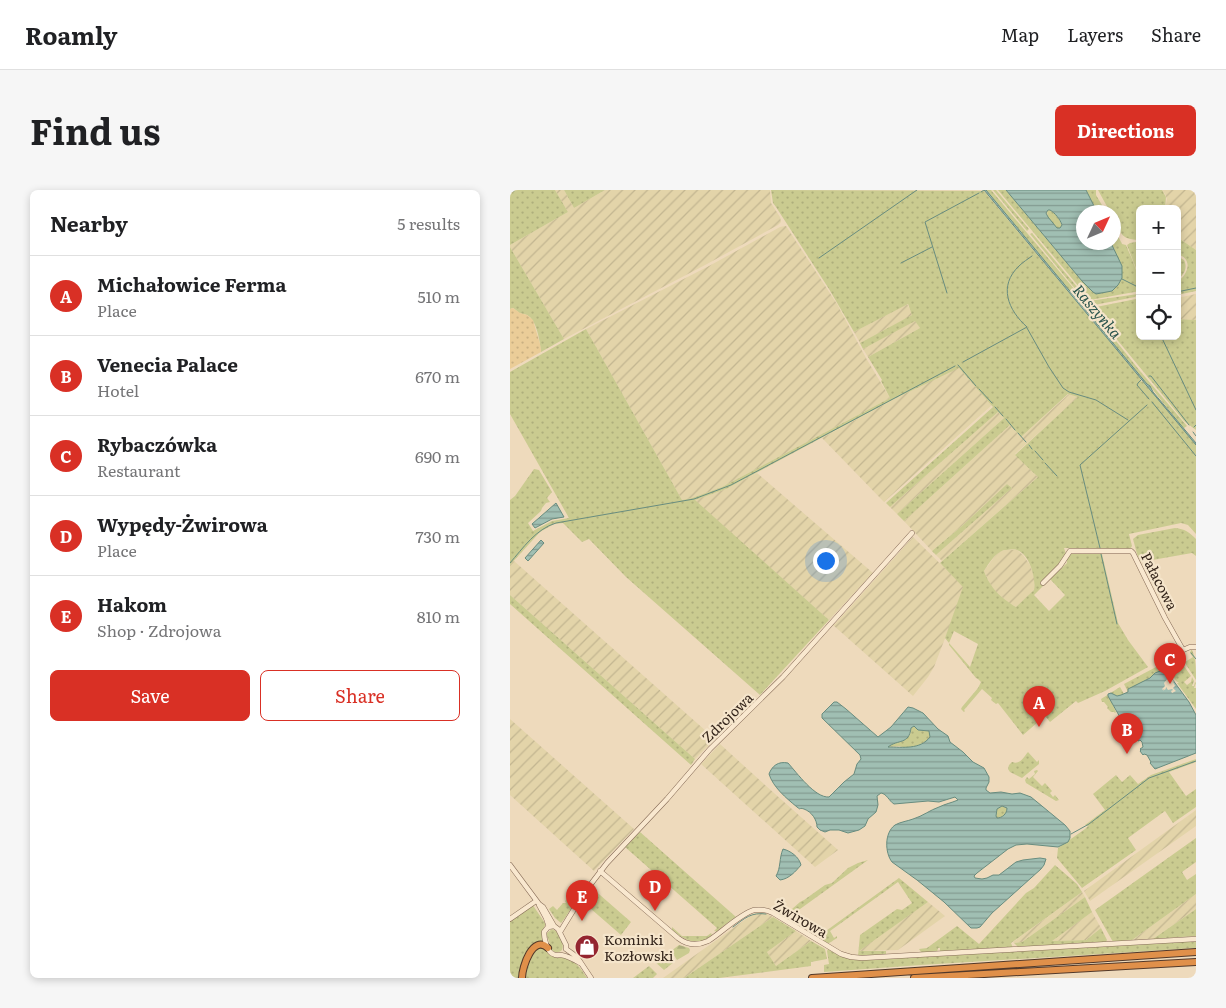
<!DOCTYPE html>
<meta charset="utf-8">
<style>
:root{--surface:#fff;--page:#f6f6f6;--text:#202124;--muted:#757577;--line:#e0e0e0;--accent:#d93025}
body{margin:0;font-family:Literata,serif;background:var(--page);color:var(--text)}
.controls{position:absolute;right:15px;top:15px;display:grid;overflow:hidden;border-radius:8px;box-shadow:0 2px 8px #0003}
.controls button{width:45px;height:45px;display:grid;place-items:center;padding:0;border:0;border-bottom:1px solid var(--line);background:var(--surface);color:var(--text);font:25px sans-serif}
.compass{position:absolute;left:566px;top:15px;width:45px;height:45px;border-radius:50%;background:var(--surface);box-shadow:0 2px 8px #0003;rotate:46deg}
.you{position:absolute;left:315px;top:370px;width:18px;height:18px;margin:-12px;border:4px solid #fff;border-radius:50%;background:#1a73e8;box-shadow:0 0 0 8px #1a73e833}
.badge{display:grid;place-items:center;width:32px;height:32px;border-radius:50%;background:var(--accent);color:#fff;font-size:16px;font-weight:700}
.pin{position:absolute;translate:-50% -41px;filter:drop-shadow(0 1px 2px #0008)}
.pin::after{content:'';position:absolute;top:26px;width:18px;height:15px;background:inherit;clip-path:polygon(0 0,100% 0,50% 100%)}
.list{margin:0;padding:0;list-style:none}
h2{display:flex;justify-content:space-between;align-items:center;height:65px;margin:0;padding:0 20px;font-size:21px}
h2 small{font-size:16px;font-weight:400;color:var(--muted)}
.list li{display:grid;grid-template-columns:32px 1fr auto;gap:15px;align-items:center;box-sizing:border-box;height:80px;padding:0 20px;border-top:1px solid var(--line)}
.list b{display:block;font-size:19px;white-space:nowrap}
.list p{margin:0;font-size:16px;white-space:nowrap;color:var(--muted)}
.list em{font-size:16px;font-style:normal;color:var(--muted)}
.actions{display:flex;gap:10px;padding:15px 20px}
.actions a{flex:1;padding:11px 0;border:1px solid var(--accent);border-radius:8px;text-align:center;font-size:18px;color:var(--accent)}
.actions .main{background:var(--accent);color:#fff}
.icon{flex:none;width:28px;height:28px;fill:none;stroke:currentColor;stroke-width:2;stroke-linecap:round;stroke-linejoin:round}
.map{position:relative;flex:none;width:686px;height:788px;overflow:hidden;border-radius:8px}
header{display:flex;align-items:center;gap:30px;box-sizing:border-box;height:70px;padding:0 25px;background:var(--surface);border-bottom:1px solid var(--line)}
header strong{font-size:24px}
nav{display:flex;gap:28px;margin-inline-start:auto;font-size:18px}
.intro{display:flex;align-items:center;justify-content:space-between;box-sizing:border-box;height:120px;padding:0 30px}
h1{margin:0;font-size:35px}
.button{padding:12px 22px;border-radius:8px;background:var(--accent);color:#fff;font-size:18px;font-weight:700}
main{display:flex;gap:30px;padding:0 30px}
aside{flex:1;background:var(--surface);border-radius:8px;box-shadow:0 2px 8px #0003}
.map>svg:first-child{display:block}
.farmland{fill:url(#farmland-furrows)}
.grass{fill:url(#grass-dots);fill-rule:evenodd}
.forest{fill:url(#forest-firs)}
.sand{fill:url(#sand-dots)}
.water{fill:url(#water-rules);stroke:#688c7f;fill-rule:evenodd}
.pier{fill:#eedabc}
.lines{fill:none;stroke-linecap:round;stroke-linejoin:round}
.stream{stroke:#688c7f;stroke-width:1}
.minor-casing{stroke:#856a56;stroke-width:5.5}
.highway-casing{stroke:#52392a;stroke-width:8}
.minor{stroke:#f9e8cf;stroke-width:4.5}
.highway{stroke:#e0904a;stroke-width:6}
.labels{text-anchor:middle;dominant-baseline:central;stroke-width:4.5;stroke-linejoin:round;paint-order:stroke}
.street-label{font-size:14px;fill:#34251b;stroke:#f5e5cb}
.poi-label{font-size:14px;fill:#34251b;stroke:#f5e5cb;text-anchor:start}
.water-label{font-size:15px;font-style:italic;fill:#2a544d;stroke:#f5e5cb}
</style>
<header>
<strong>Roamly</strong>
<nav><a>Map</a><a>Layers</a><a>Share</a></nav>
</header>
<div class="intro"><h1>Find us</h1><a class="button">Directions</a></div>
<main>
<aside>
<h2>Nearby<small>5 results</small></h2>
<ul class="list">
<li><span class="badge">A</span><div><b>Michałowice Ferma</b><p>Place</p></div><em>510 m</em></li>
<li><span class="badge">B</span><div><b>Venecia Palace</b><p>Hotel</p></div><em>670 m</em></li>
<li><span class="badge">C</span><div><b>Rybaczówka</b><p>Restaurant</p></div><em>690 m</em></li>
<li><span class="badge">D</span><div><b>Wypędy-Żwirowa</b><p>Place</p></div><em>730 m</em></li>
<li><span class="badge">E</span><div><b>Hakom</b><p>Shop · Zdrojowa</p></div><em>810 m</em></li>
</ul>
<div class="actions"><a class="main">Save</a><a>Share</a></div>
</aside>
<div class="map">
<svg width="686" height="788" viewBox="0 0 686 788">
<defs>
<pattern id="farmland-furrows" width="10" height="10" patternUnits="userSpaceOnUse" patternTransform="scale(1.25)"><rect width="10" height="10" fill="#e3d4a9"/><path d="M-1 1l2-2M0 10L10 0M9 11l2-2" fill="none" stroke="#c3b691"/></pattern>
<pattern id="grass-dots" width="8" height="8" patternUnits="userSpaceOnUse" patternTransform="scale(1.25)"><rect width="8" height="8" fill="#cacb90"/><path d="M2 2h.1M6 6h.1" fill="none" stroke="#aeae7c" stroke-width="1.8" stroke-linecap="round"/></pattern>
<pattern id="forest-firs" width="22" height="20" patternUnits="userSpaceOnUse" patternTransform="scale(1.25)"><rect width="22" height="20" fill="#cacb90"/><path d="M5 1l3.5 6h-7zM16 11l3.5 6h-7z" fill="#aeae7c"/></pattern>
<pattern id="sand-dots" width="8" height="8" patternUnits="userSpaceOnUse" patternTransform="scale(1.25)"><rect width="8" height="8" fill="#ebcd98"/><path d="M2 2h.1M6 6h.1" fill="none" stroke="#cab082" stroke-width="1.8" stroke-linecap="round"/></pattern>
<pattern id="water-rules" width="6" height="5" patternUnits="userSpaceOnUse" patternTransform="scale(1.25)"><rect width="6" height="5" fill="#a0bfb3"/><path d="M0 2.5h6" fill="none" stroke="#839b91"/></pattern>
</defs>
<rect width="100%" height="100%" fill="#eedabc"/>
<path class="farmland" d="M 45,0 L 54,0 L 64,18 L 95,0 L 260,0 L 261,13 L 270,27 L 271,32 L 268,35 L 197,74 L 54,149 L 0,57 L 0,55 L 58,22 Z
M 652,0 L 686,0 L 686,60 L 667,47 L 667,19 L 655,19 L 657,9 L 655,4 Z
M 275,36 L 276,36 L 327,114 L 356,168 L 380,208 L 212,297 L 182,308 L 172,310 L 76,139 L 199,76 L 270,37 Z
M 686,104 L 686,130 L 667,129 L 667,108 Z
M 397,114 L 403,125 L 350,153 L 344,142 Z
M 405,130 L 410,138 L 358,167 L 353,159 Z
M 447,178 L 449,178 L 482,215 L 374,312 L 312,248 L 384,209 Z
M 559,204 L 569,207 L 505,264 L 528,287 L 432,371 L 426,365 L 502,298 L 497,294 L 453,335 L 422,361 L 394,331 L 500,235 L 511,247 Z
M 488,222 L 494,228 L 387,324 L 380,317 Z
M 247,283 L 363,383 L 319,430 L 184,310 L 216,299 Z
M 403,347 L 454,397 L 439,438 L 424,477 L 418,487 L 403,506 L 323,435 L 325,434 Z
M 494,360 L 507,360 L 513,365 L 520,375 L 524,386 L 524,400 L 506,417 L 496,411 L 482,398 L 474,381 L 485,366 L 489,362 Z
M 4,371 L 205,549 L 185,569 L 0,405 L 0,375 Z
M 0,529 L 124,639 L 84,681 L 0,605 Z
M 210,554 L 255,595 L 328,660 L 305,677 L 191,574 Z
M 686,620 L 686,636 L 580,711 L 574,701 Z
M 572,702 L 575,707 L 512,752 L 504,753 L 503,752 Z
M 686,704 L 686,719 L 643,749 L 622,750 Z
M 418,712 L 435,726 L 388,760 L 348,761 Z
M 250,722 L 255,723 L 263,727 L 174,788 L 153,788 L 243,724 Z
M 582,722 L 591,738 L 576,750 L 541,751 Z
M 286,741 L 301,751 L 266,776 L 257,762 Z"/>
<path class="grass" d="M 0,0 L 45,0 L 58,22 L 0,55 Z
M 54,0 L 95,0 L 64,18 Z
M 261,0 L 474,1 L 631,189 L 630,190 L 632,192 L 633,191 L 686,255 L 686,344 L 678,335 L 671,333 L 619,344 L 622,356 L 620,359 L 554,358 L 556,364 L 552,373 L 532,393 L 534,395 L 524,405 L 539,421 L 555,405 L 540,389 L 557,373 L 557,367 L 560,364 L 592,364 L 608,433 L 618,450 L 638,477 L 595,501 L 568,513 L 566,511 L 540,532 L 535,526 L 513,545 L 488,513 L 486,514 L 481,510 L 482,508 L 472,499 L 454,520 L 455,521 L 454,522 L 451,519 L 452,517 L 468,498 L 471,492 L 468,489 L 466,488 L 439,455 L 439,453 L 435,448 L 453,397 L 430,373 L 528,287 L 505,265 L 568,207 L 558,204 L 511,247 L 500,235 L 394,331 L 387,324 L 494,228 L 488,222 L 380,317 L 376,313 L 483,217 L 449,178 L 384,209 L 216,299 L 185,310 L 319,430 L 250,505 L 116,387 L 79,349 L 72,352 L 53,333 L 44,334 L 30,342 L 0,375 L 0,310 L 5,306 L 24,279 L 29,280 L 42,302 L 37,308 L 40,312 L 36,313 L 32,318 L 31,321 L 18,333 L 23,341 L 42,331 L 59,328 L 0,224 L 0,182 L 76,139 L 172,310 L 182,308 L 212,297 L 380,208 L 371,191 L 372,190 L 358,167 L 410,138 L 405,131 L 353,159 L 350,153 L 402,125 L 398,114 L 344,142 L 319,99 L 266,17 L 263,13 ZM 494,360 C 498,360 504,359 507,360 C 520,365 526,388 524,400 L 506,417 C 490,407 481,399 474,381 C 479,373 485,363 494,360 ZM 444,441 L 468,454 L 460,477 L 439,453 Z
M 476,0 L 481,0 L 570,106 L 630,181 L 677,236 L 674,238 L 672,237 L 640,196 L 637,194 Z
M 483,0 L 486,0 L 519,39 L 517,41 Z
M 488,0 L 496,0 L 572,91 L 605,60 L 601,53 L 604,52 L 604,38 L 612,54 L 616,55 C 622,69 630,86 630,101 L 580,110 Z
M 576,0 L 586,0 L 586,5 L 596,22 L 587,22 Z
M 588,0 L 652,0 L 656,7 L 655,19 L 630,19 L 630,51 C 626,49 621,50 617,48 C 609,45 604,30 604,22 L 600,22 Z
M 540,20 C 545,23 551,30 552,37 L 549,39 C 543,37 537,28 537,21 Z
M 522,43 L 573,104 L 578,109 L 577,111 L 576,112 L 520,44 Z
M 667,47 L 686,60 L 686,101 L 667,105 L 667,92 C 678,85 684,69 667,64 Z
M 626,52 L 630,53 L 630,89 L 617,55 L 620,53 Z
M 0,57 L 54,149 L 31,162 C 30,152 27,130 17,125 C 15,124 12,124 9,123 C 7,121 5,119 3,118 L 0,119 Z
M 667,66 L 674,70 C 678,78 674,85 667,90 Z
M 628,104 L 625,107 L 579,116 L 578,114 L 579,111 Z
M 626,109 L 630,109 L 630,146 L 667,146 L 667,129 L 686,130 L 686,240 L 674,231 L 581,118 Z
M 497,294 L 502,298 L 426,365 L 422,361 L 453,335 Z
M 665,338 C 675,339 679,342 686,349 L 686,366 L 682,363 L 631,372 L 627,364 L 623,349 L 628,345 Z
M 0,405 L 185,569 L 181,575 L 0,414 Z
M 682,460 C 686,468 686,479 686,490 L 675,473 L 675,472 L 683,467 L 680,463 L 681,460 Z
M 672,473 L 681,486 L 674,492 L 677,495 L 681,492 L 682,487 L 684,491 L 682,496 L 684,496 L 685,492 L 686,493 L 684,498 L 686,498 L 686,519 L 667,493 L 669,493 L 666,491 L 660,480 Z
M 646,477 L 650,481 L 618,502 L 614,494 Z
M 610,497 L 614,504 L 607,506 L 603,504 L 598,504 L 606,522 L 605,523 L 604,522 L 601,522 L 597,518 L 598,517 L 594,512 L 592,512 L 591,509 Z
M 404,536 L 410,540 L 419,541 L 420,545 L 420,547 L 416,551 L 408,556 L 396,558 L 389,556 L 378,557 L 385,552 L 392,551 L 400,545 L 401,538 Z
M 518,562 L 527,572 L 529,570 L 529,574 L 512,588 L 500,582 L 498,579 L 499,575 L 502,572 C 510,575 513,568 518,562 Z
M 686,569 L 686,572 L 659,582 L 676,606 L 686,599 L 686,617 L 663,633 L 655,621 L 618,648 L 626,660 L 572,698 L 547,668 L 548,658 L 575,639 L 578,636 L 575,635 L 595,620 L 583,604 L 606,585 L 612,592 L 620,585 L 628,594 L 641,585 Z
M 527,580 L 528,581 L 523,587 L 532,596 L 535,593 L 542,601 L 540,603 L 543,607 L 545,605 L 549,610 L 546,611 L 516,593 L 515,590 L 517,587 L 519,589 L 525,584 L 524,581 Z
M 492,616 L 497,618 C 497,624 492,628 486,628 L 486,627 L 487,619 Z
M 130,642 L 226,727 L 212,737 L 213,738 L 208,742 L 204,741 L 207,738 L 115,657 Z
M 686,648 L 686,672 L 672,682 L 677,690 L 686,684 L 686,704 L 622,750 L 603,752 L 585,720 Z
M 358,670 L 279,727 L 282,719 L 290,712 L 294,710 L 315,695 L 322,693 L 338,678 L 348,673 Z
M 545,675 L 567,694 L 572,702 L 501,753 L 503,758 L 430,762 L 430,758 L 428,758 L 427,762 L 411,762 L 409,759 L 417,758 L 447,736 L 469,754 L 516,703 L 524,698 Z
M 389,688 L 418,712 L 349,761 L 376,761 L 376,765 L 348,766 L 350,745 L 387,719 L 392,720 L 402,713 L 388,692 L 320,741 L 324,748 L 327,746 L 327,748 C 316,755 319,755 308,748 L 309,746 Z
M 82,698 L 121,732 L 111,745 L 73,712 Z
M 67,701 L 70,702 L 70,704 L 55,728 L 51,733 L 45,728 L 39,719 L 43,716 L 47,720 L 53,713 L 56,713 L 55,711 L 57,709 L 59,711 L 68,702 Z
M 575,707 L 582,722 L 542,751 L 576,750 L 591,738 L 597,750 L 596,752 L 508,757 L 504,753 L 512,752 Z
M 22,714 L 35,733 L 36,733 L 33,740 L 33,752 C 16,754 11,773 9,788 L 0,788 L 0,730 Z
M 686,719 L 686,746 L 643,749 Z
M 263,727 L 286,741 L 257,762 L 266,776 L 301,751 L 315,759 L 317,769 L 301,772 L 301,776 L 209,788 L 174,788 Z
M 162,737 L 172,746 L 197,746 L 201,743 L 202,745 C 187,758 175,750 162,740 Z
M 42,739 C 49,741 55,753 52,760 C 49,763 45,763 42,760 L 37,746 L 37,743 Z
M 686,751 L 686,758 L 411,775 L 314,782 L 314,775 L 319,774 L 317,761 L 318,759 C 330,767 342,770 357,770 Z
M 31,757 L 36,760 L 41,766 C 46,768 50,767 54,768 C 66,770 71,779 77,788 L 14,788 C 17,775 18,764 31,757 Z
M 154,761 L 164,772 L 154,780 L 144,771 Z
M 139,776 L 147,784 L 143,788 L 123,788 Z"/>
<path class="forest" d="M 169,755 L 179,758 L 180,760 L 179,763 L 167,770 L 161,761 Z"/>
<path class="sand" d="M 3,118 L 10,123 L 17,125 L 23,130 L 30,154 L 31,162 L 0,179 L 0,119 Z"/>
<path class="water" d="M 474,0 L 476,0 L 637,194 L 640,196 L 643,202 L 686,253 L 686,255 Z
M 496,0 L 576,0 L 587,22 L 574,22 L 574,52 L 601,53 L 612,76 L 612,88 L 608,95 L 602,101 L 586,104 L 583,102 L 572,91 ZM 538,20 L 540,20 C 545,23 550,29 552,35 L 550,38 L 547,38 L 538,27 L 536,23 Z
M 46,313 L 54,327 L 42,329 L 25,338 L 22,334 Z
M 31,350 L 34,353 L 18,371 L 15,368 Z
M 653,480 L 657,482 L 679,512 L 686,525 L 686,563 L 645,579 L 640,573 L 641,572 L 637,565 L 634,564 L 633,565 L 630,561 L 631,560 L 630,559 L 633,557 L 632,552 L 630,550 L 628,551 L 627,550 L 624,552 L 598,506 L 598,504 L 601,503 L 607,506 L 611,505 L 618,502 L 618,499 L 640,488 L 645,483 Z
M 324,512 L 327,512 L 336,519 L 368,547 L 381,537 L 398,517 L 403,518 L 413,523 L 428,539 L 438,546 L 440,552 L 453,562 L 463,572 L 474,578 L 479,587 L 479,592 L 476,598 L 476,600 L 480,603 L 491,602 L 502,604 L 510,603 L 521,607 L 555,635 L 560,641 L 560,648 L 558,652 L 548,657 L 517,654 L 506,655 L 498,659 L 467,683 L 464,686 L 465,688 L 472,689 L 477,688 L 483,685 L 489,685 L 506,672 L 513,670 L 530,668 L 536,669 L 534,675 L 531,679 L 482,723 L 470,737 L 467,738 L 461,738 L 434,712 L 407,690 L 382,672 C 375,663 374,643 385,635 C 390,632 398,631 403,629 C 413,626 420,620 429,617 C 435,614 441,613 448,610 L 445,607 L 429,612 L 418,611 L 384,614 C 379,611 377,604 371,603 L 367,606 L 368,615 L 366,622 L 358,629 L 355,636 L 349,640 L 338,643 L 329,640 L 320,640 L 315,642 L 310,640 L 307,637 C 307,630 302,622 294,619 C 288,617 292,621 287,617 C 276,608 263,597 259,584 C 262,576 268,571 278,573 C 287,583 305,608 319,607 L 334,592 L 344,584 L 347,574 L 351,569 L 350,565 L 312,528 L 312,524 ZM 404,536 L 408,540 L 419,541 L 420,547 C 410,560 393,557 378,557 C 388,549 399,555 401,538 ZM 492,616 L 497,618 C 497,624 492,628 487,628 L 486,626 L 487,619 Z
M 273,659 C 281,661 289,667 291,675 C 286,681 279,689 270,690 L 266,686 C 271,678 269,668 273,659 Z"/>
<path class="pier" d="M 658,488 L 660,488 L 661,490 L 662,489 L 664,491 L 663,492 L 665,496 L 663,498 L 666,501 L 662,503 L 661,501 L 663,500 L 662,499 L 658,500 L 656,497 L 656,500 L 655,498 L 655,500 L 653,499 L 654,501 L 652,499 L 655,496 L 654,493 Z"/>
<g class="lines">
<path class="stream" d="M 0,1 L 4,1
M 471,2 L 474,0
M 309,68 L 407,0
M 391,73 L 422,57
M 612,89 L 626,96 L 629,100
M 667,102 L 686,98
M 437,103 L 415,32 L 469,3
M 517,138 L 539,177 L 553,198 L 559,202 L 586,210 L 618,230
M 651,146 L 686,220
M 453,172 L 517,137 C 498,120 488,96 509,76 C 513,72 518,69 522,66
M 448,175 L 466,196
M 639,186 L 641,186 L 679,235
M 632,189 L 628,193 L 627,195 L 639,209
M 469,199 L 482,213
M 642,212 L 686,266
M 485,217 L 493,226
M 496,229 L 505,240
M 684,237 L 686,235
M 683,242 L 686,246
M 508,243 L 516,252
M 519,255 L 522,259
M 525,261 L 533,270
M 535,273 L 547,286
M 590,358 L 570,275 L 637,215
M 591,364 L 607,434
M 0,373 C 13,358 26,339 46,333 L 184,309 L 221,295 L 445,176
M 681,463 L 686,469
M 561,644 L 579,634 L 639,588 L 686,571
M 223,737 C 235,728 241,722 256,724"/>
<defs>
<path id="minor" d="M 533,393 L 550,376 L 560,361 L 621,361 L 623,363 L 655,428 L 673,460 L 680,457 L 686,457
M 0,675 L 29,714 L 33,717 L 44,736 L 48,739 L 56,755 L 56,759
M 90,681 L 168,748 C 177,755 187,756 198,751 C 211,743 230,724 244,720 C 251,719 257,720 263,723 L 331,764 L 341,767 L 352,768 L 686,749
M 29,715 L 36,728 L 39,737
M 0,729 L 26,711
M 44,736 L 38,737 L 34,742 C 34,748 37,762 43,764 C 46,766 48,765 51,765 C 58,766 65,770 70,773
M 50,742 L 74,703 L 97,673 L 157,609 L 200,559 L 273,487 L 402,343
M 56,759 L 67,767 L 81,788"/>
<path id="highway" d="M 12,788 C 12,777 23,744 38,758
M 302,788 L 686,762
M 404,788 L 686,772"/>
</defs>
<use href="#minor" class="minor-casing"/>
<use href="#highway" class="highway-casing"/>
<use href="#minor" class="minor"/>
<use href="#highway" class="highway"/>
</g>
<defs>
<symbol id="shop-disc" viewBox="-11 -11 22 22"><circle r="9.5" fill="#942530" stroke="#f5e5cb"/><path d="M-5-2.5h2.3a2.7 3.5 0 0 1 5.4 0H5L5.5 6h-11ZM-1.5-2.5h3a1.5 2.3 0 0 0-3 0Z" fill="#fff"/></symbol>
</defs>
<g fill-rule="evenodd">
<use href="#shop-disc" x="63" y="743" width="28" height="28"/>
</g>
<g class="labels">
<g class="street-label">
<text transform="translate(650 391) rotate(63)">Pałacowa</text>
<text transform="translate(217 527) rotate(-44)">Zdrojowa</text>
<text transform="translate(291 728) rotate(30)">Żwirowa</text>
</g>
<g class="poi-label">
<text x="94" y="749">Kominki<tspan x="94" dy="16">Kozłowski</tspan></text>
</g>
<g class="water-label">
<text transform="translate(588 121) rotate(50)">Raszynka</text>
</g>
</g>
</svg>
<div class="controls">
<button>+</button>
<button>−</button>
<button><svg class="icon" aria-label="locate" viewBox="0 0 24 24"><circle cx="12" cy="12" r="6"/><path d="M12 2v4M12 18v4M2 12h4M18 12h4"/></svg></button>
</div>
<svg class="compass" viewBox="-18 -18 36 36"><path d="M0-13l5 13h-10z" fill="#e53935"/><path d="M0 13l5-13h-10z" fill="#757577"/></svg>
<div class="you"></div>
<div class="pin badge" style="left:529px;top:537px">A</div>
<div class="pin badge" style="left:617px;top:564px">B</div>
<div class="pin badge" style="left:660px;top:494px">C</div>
<div class="pin badge" style="left:145px;top:721px">D</div>
<div class="pin badge" style="left:72px;top:731px">E</div>
</div>
</main>
